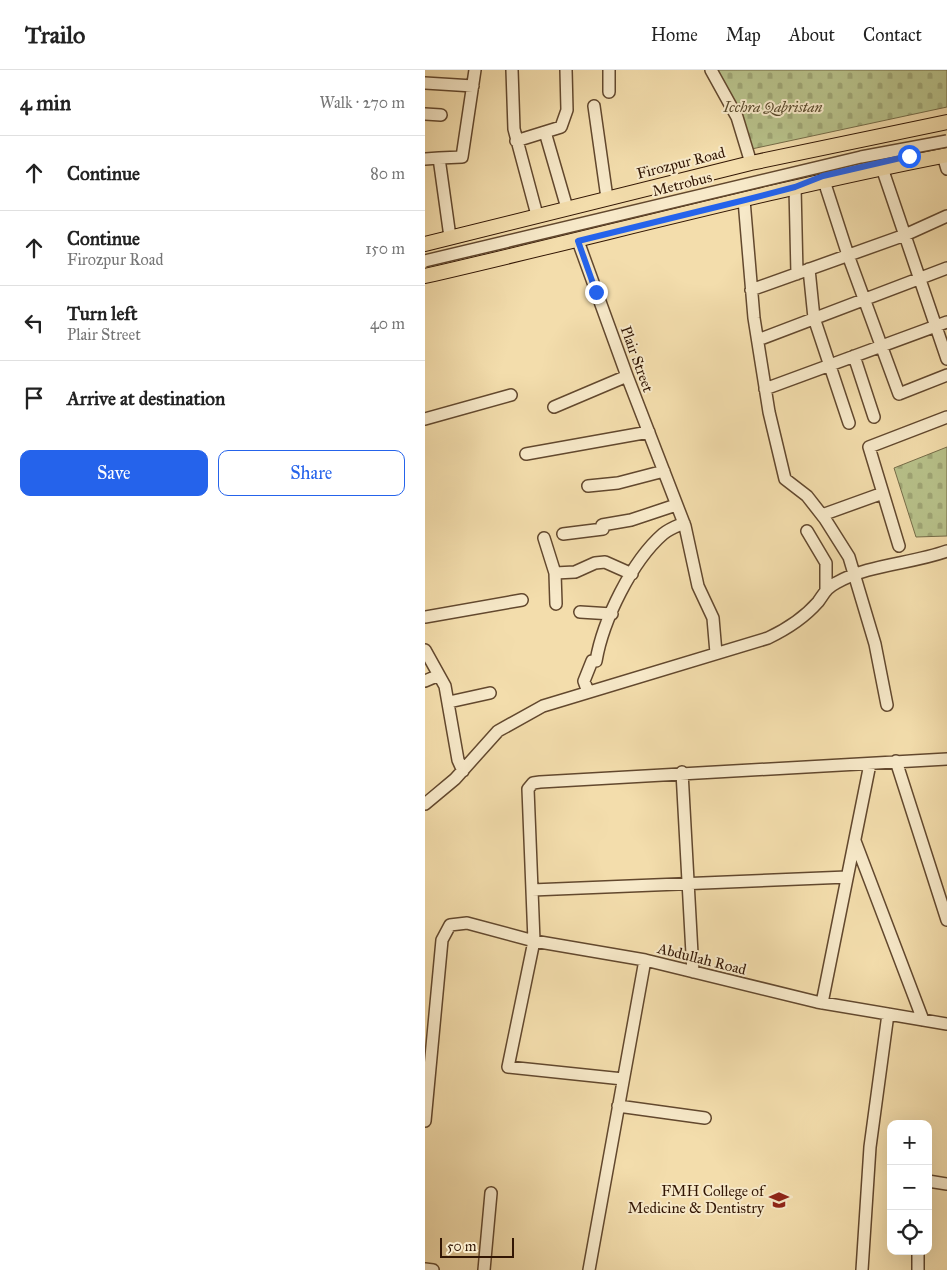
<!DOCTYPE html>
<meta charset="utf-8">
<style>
:root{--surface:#fff;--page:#f6f6f6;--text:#222;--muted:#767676;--line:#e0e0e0;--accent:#2563eb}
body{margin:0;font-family:"IM FELL Great Primer",serif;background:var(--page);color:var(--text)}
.controls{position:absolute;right:15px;bottom:15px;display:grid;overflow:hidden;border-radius:10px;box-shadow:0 5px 20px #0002}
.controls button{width:45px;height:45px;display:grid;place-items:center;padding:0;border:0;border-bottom:1px solid var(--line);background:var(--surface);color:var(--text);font:25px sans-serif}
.scale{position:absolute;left:15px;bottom:12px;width:74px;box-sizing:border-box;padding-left:5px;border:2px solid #321604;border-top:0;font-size:14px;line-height:18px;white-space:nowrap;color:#321604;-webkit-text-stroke:4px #f7e9c9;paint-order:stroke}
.stop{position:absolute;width:15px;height:15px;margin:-11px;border:4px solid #2563eb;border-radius:50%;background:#fff}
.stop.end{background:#2563eb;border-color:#fff;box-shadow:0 1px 5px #0008}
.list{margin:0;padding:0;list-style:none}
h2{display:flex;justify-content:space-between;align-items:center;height:65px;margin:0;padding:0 20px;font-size:21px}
h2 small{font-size:16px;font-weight:400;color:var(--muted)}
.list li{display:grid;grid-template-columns:32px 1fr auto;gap:15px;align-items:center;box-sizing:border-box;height:75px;padding:0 20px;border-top:1px solid var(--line)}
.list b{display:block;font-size:19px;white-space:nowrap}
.list p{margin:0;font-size:16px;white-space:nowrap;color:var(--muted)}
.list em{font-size:16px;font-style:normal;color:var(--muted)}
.actions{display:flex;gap:10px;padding:15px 20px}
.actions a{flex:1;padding:11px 0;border:1px solid var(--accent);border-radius:10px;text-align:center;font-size:18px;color:var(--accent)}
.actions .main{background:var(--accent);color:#fff}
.icon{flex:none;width:28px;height:28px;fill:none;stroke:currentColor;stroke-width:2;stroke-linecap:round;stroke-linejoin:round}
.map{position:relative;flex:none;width:522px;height:1200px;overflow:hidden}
header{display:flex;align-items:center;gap:30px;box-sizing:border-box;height:70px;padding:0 25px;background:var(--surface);border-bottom:1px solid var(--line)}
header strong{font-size:24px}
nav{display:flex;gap:28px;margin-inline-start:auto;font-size:18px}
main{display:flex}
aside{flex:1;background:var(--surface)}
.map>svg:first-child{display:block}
.cemetery{fill:url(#cemetery-stones);stroke:#756c48}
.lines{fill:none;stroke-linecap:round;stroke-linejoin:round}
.minor-casing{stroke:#62482e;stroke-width:14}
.major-casing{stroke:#321604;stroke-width:16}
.minor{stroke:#f7e9c9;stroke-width:11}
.major{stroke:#f3ddac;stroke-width:14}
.minor-bridge-casing{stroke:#62482e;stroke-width:14;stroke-linecap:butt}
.minor-bridge{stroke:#f7e9c9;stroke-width:11}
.route{stroke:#2563eb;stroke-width:6}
.labels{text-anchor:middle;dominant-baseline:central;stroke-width:4;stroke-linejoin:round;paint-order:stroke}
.park-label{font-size:15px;font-style:italic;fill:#5a4a2c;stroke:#f7e9c9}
.street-label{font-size:15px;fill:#321604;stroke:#f7e9c9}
.poi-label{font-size:15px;fill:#321604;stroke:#f7e9c9;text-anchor:end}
</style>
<header>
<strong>Trailo</strong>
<nav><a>Home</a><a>Map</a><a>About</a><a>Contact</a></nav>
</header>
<main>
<aside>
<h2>4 min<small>Walk · 270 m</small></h2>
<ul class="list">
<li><svg class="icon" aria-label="ahead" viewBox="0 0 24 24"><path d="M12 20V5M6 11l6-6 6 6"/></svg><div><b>Continue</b></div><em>80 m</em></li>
<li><svg class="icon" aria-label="ahead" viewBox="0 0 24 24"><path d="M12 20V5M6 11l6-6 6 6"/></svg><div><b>Continue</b><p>Firozpur Road</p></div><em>150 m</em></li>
<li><svg class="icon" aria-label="left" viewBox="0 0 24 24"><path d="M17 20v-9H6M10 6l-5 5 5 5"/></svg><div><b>Turn left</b><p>Plair Street</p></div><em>40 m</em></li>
<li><svg class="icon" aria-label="arrive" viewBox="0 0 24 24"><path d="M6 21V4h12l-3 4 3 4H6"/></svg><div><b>Arrive at destination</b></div></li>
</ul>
<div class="actions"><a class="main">Save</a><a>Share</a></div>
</aside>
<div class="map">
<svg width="522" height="1200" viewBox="0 0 522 1200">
<defs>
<pattern id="cemetery-stones" width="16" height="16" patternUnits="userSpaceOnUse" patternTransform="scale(1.25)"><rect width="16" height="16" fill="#b8c28b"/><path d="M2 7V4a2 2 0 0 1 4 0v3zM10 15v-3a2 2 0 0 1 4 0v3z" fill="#9fa676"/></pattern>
</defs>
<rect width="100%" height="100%" fill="#f3ddac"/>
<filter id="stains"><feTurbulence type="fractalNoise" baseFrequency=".004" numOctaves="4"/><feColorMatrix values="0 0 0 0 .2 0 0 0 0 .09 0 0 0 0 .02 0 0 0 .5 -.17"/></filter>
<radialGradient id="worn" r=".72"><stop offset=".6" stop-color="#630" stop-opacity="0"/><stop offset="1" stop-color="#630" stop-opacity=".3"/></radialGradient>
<path class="cemetery" d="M 286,0 L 522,0 L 522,37 L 322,80 Z
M 522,377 L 522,466 L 491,467 L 469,398 Z"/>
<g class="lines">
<defs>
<path id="minor" d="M 87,0 L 89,59 L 112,145
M 184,0 L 184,22
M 286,0 L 312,47 L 326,93
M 0,13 L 48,16
M 169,36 L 182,128
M 0,44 L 16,45
M 120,62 L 142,138
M 91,71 L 136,57 L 142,40 L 141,0
M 518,86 L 522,99
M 14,88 L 37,87 L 50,0
M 0,89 L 14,88 L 25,167
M 457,98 L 522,289
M 399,111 L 423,185 L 474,324 L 522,305
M 370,117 L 372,204
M 319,130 L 329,248 L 344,342 L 360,409 L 382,426 L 400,449 L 424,487 L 450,574 L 462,635
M 153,171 L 202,306 L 260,456 L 273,516 L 288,548 L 291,583
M 384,199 L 389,248 L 424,353
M 326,220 L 480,165 L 522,146
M 333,270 L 522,198
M 429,286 L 449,347
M 340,319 L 522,252
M 129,337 L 202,306
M 0,349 L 86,325
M 101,384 L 224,362
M 163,416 L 193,413 L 239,401
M 397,445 L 458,423
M 382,461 L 401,493 L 401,519
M 138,464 L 178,459 L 177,455 L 206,450 L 251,435
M 119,468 L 130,503
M 474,476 L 444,377 L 522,347
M 131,534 L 130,503 L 150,502 L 170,493 L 180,492 L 207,504
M 155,542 L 187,544
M 0,547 L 97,530
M 0,580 L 20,616 L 33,690 L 38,701
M 0,611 L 14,605
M 163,622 L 159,611 L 167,591 L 171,591 C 178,550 207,491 238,464 C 244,459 252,456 259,453
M 24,632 L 65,623
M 471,691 L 522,850
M 257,702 L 268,902
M 0,734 L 30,709 L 73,661 L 118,636 L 343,568 C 362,559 379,548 393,532 C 399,524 401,518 411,513 C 444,494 486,494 522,481
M 430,771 L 498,950
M 107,820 L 422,807
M 397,933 L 445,694
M 198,1009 L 83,997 L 109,871 L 103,719 L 108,713 L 115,712 L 522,689
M 193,1036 L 280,1048
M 0,1051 L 17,870 L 25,855 L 42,853 L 109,871 L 220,890 L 392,932 L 522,954
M 503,1111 L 522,1114
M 0,1199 L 8,1200
M 59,1200 L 66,1123
M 164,1200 L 220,890
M 437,1200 L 445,1077 L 463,944
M 493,1200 L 493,1181"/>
<path id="major" d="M 0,174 L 326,93 L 522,52
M 0,206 C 174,166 347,119 522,85"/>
</defs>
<use href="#minor" class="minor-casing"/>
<use href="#major" class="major-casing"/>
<use href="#minor" class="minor"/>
<use href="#major" class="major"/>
<defs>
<path id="minor-bridge" d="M 0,191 L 436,87 L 522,71"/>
</defs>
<use href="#minor-bridge" class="minor-bridge-casing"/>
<use href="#minor-bridge" class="minor-bridge"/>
</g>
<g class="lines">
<path class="route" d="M 171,222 L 153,171 L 320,130 L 370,117 L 398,106 L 484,86"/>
</g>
<defs>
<symbol id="university-bare" viewBox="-9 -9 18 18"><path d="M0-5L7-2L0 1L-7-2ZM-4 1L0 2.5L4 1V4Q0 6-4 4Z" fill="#8f2418" stroke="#f7e9c9" stroke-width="2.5" paint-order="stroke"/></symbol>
</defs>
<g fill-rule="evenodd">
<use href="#university-bare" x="340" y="1116" width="28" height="28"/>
</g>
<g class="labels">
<g class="park-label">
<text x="348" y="37">Icchra Qabristan</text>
</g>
<g class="street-label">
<text transform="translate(256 93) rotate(-14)">Firozpur Road</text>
<text transform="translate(257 114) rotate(-14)">Metrobus</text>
<text transform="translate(212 289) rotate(70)">Plair Street</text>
<text transform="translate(277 889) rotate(14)">Abdullah Road</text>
</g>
<g class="poi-label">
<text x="339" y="1121">FMH College of<tspan x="339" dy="17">Medicine &amp; Dentistry</tspan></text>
</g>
</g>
<rect width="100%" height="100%" filter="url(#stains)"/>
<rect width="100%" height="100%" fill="url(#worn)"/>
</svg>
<div class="controls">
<button>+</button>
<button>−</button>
<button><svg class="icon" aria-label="locate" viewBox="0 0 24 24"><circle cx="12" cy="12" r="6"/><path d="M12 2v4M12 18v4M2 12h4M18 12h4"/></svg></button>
</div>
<div class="scale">50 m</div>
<div class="stop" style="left:484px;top:86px"></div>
<div class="stop end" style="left:171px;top:222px"></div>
</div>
</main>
